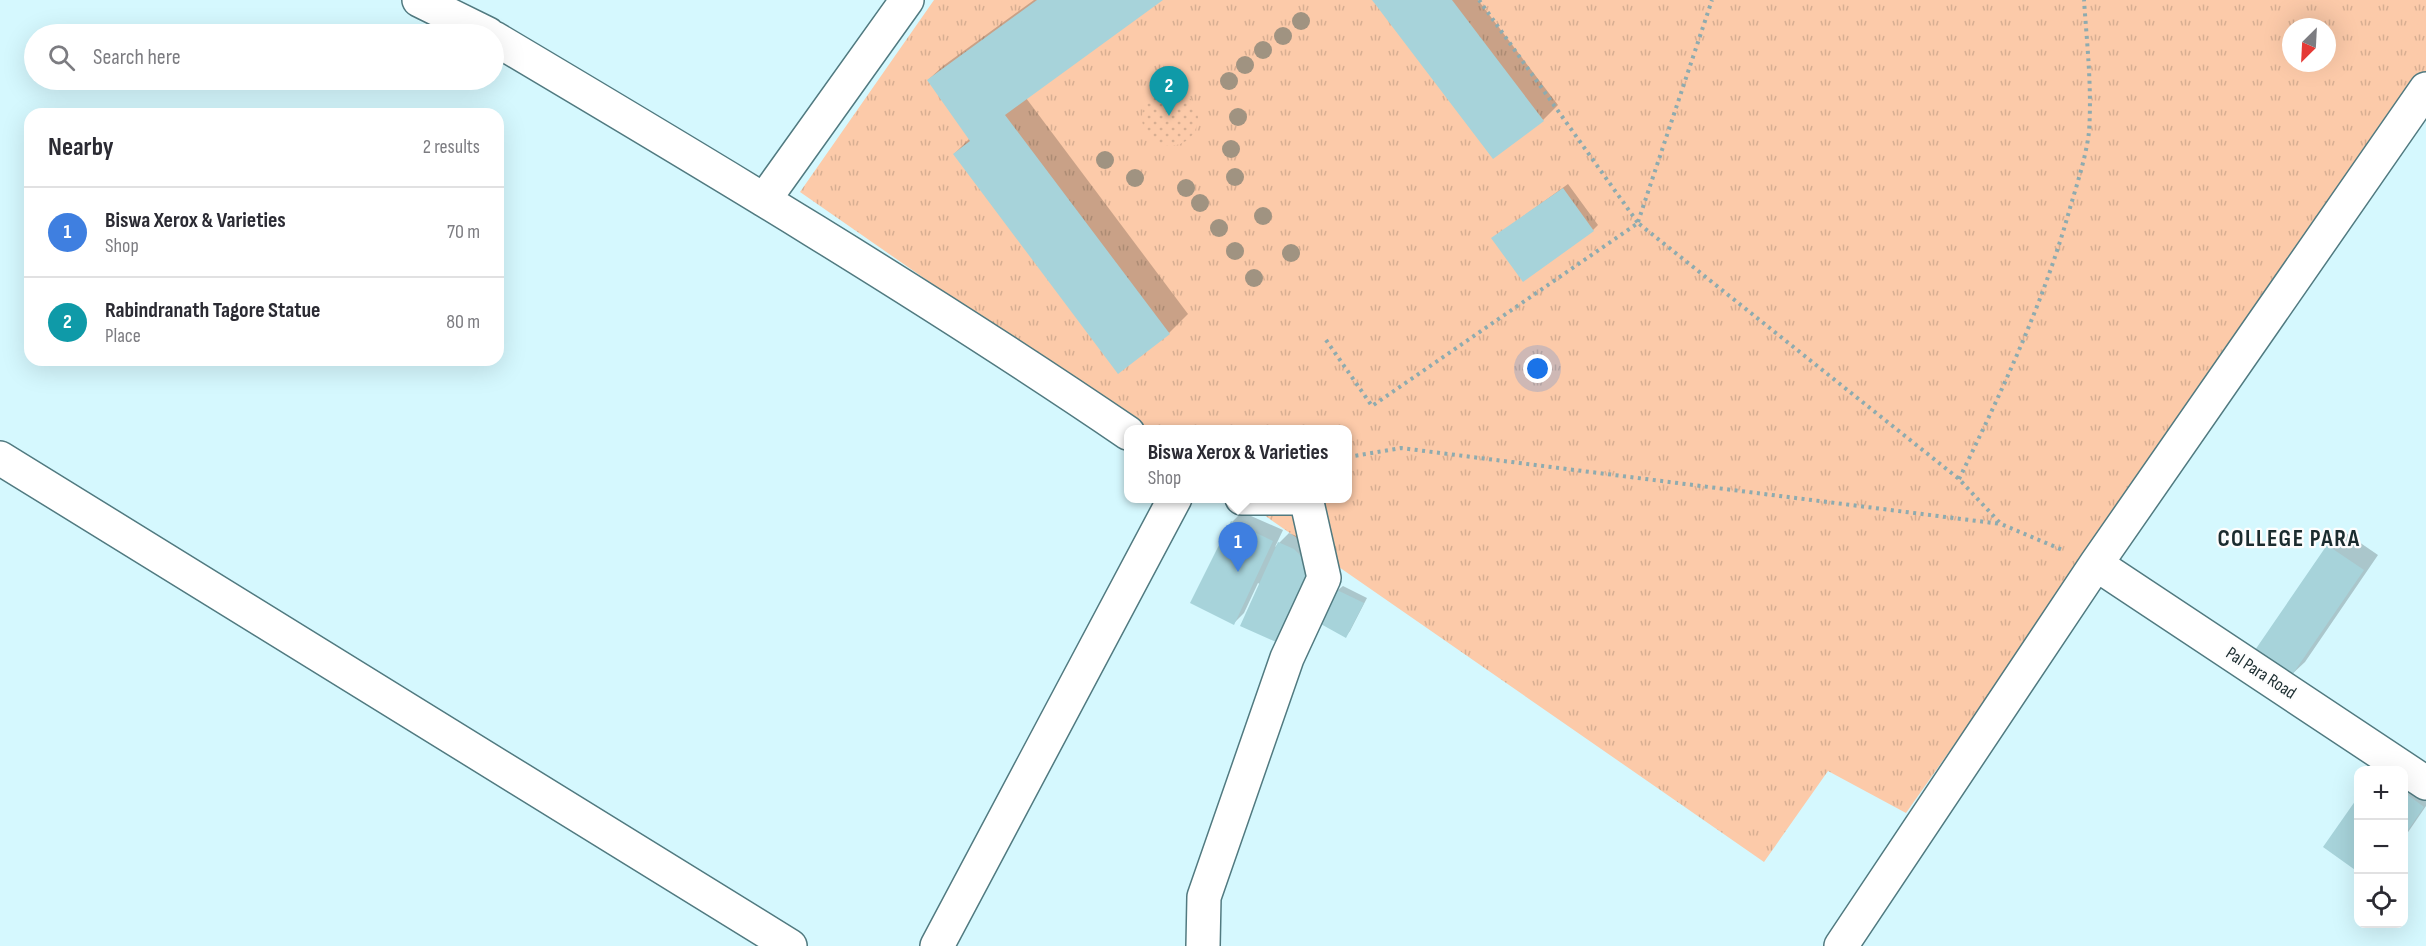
<!DOCTYPE html>
<meta charset="utf-8">
<style>
:root{--surface:#fff;--page:#f7f7f7;--text:#2b2b33;--muted:#7c7c81;--line:#e1e1e2;--accent:#2563eb}
body{margin:0;font-family:"Sofia Sans Condensed",sans-serif;background:var(--page);color:var(--text)}
.controls{position:absolute;right:18px;bottom:18px;display:grid;overflow:hidden;border-radius:12px;box-shadow:0 6px 24px #0002}
.controls button{width:54px;height:54px;display:grid;place-items:center;padding:0;border:0;border-bottom:2px solid var(--line);background:var(--surface);color:var(--text);font:30px sans-serif}
.compass{position:absolute;left:2282px;top:18px;width:54px;height:54px;border-radius:50%;background:var(--surface);box-shadow:0 6px 24px #0002;rotate:204deg}
.you{position:absolute;left:1538px;top:369px;width:21px;height:21px;margin:-15px;border:4px solid #fff;border-radius:50%;background:#1a73e8;box-shadow:0 0 0 9px #1a73e833}
.badge{display:grid;place-items:center;width:39px;height:39px;border-radius:50%;background:var(--accent);color:#fff;font-size:20px;font-weight:700}
.pin{position:absolute;translate:-50% -50px;filter:drop-shadow(0 2px 3px #0008)}
.pin::after{content:'';position:absolute;top:32px;width:21px;height:18px;background:inherit;clip-path:polygon(0 0,100% 0,50% 100%)}
.popup{position:absolute;left:1124px;top:425px;width:228px;height:78px;box-sizing:border-box;display:grid;place-content:center;border-radius:12px;background:var(--surface);filter:drop-shadow(0 2px 4px #0005);font-size:20px;white-space:nowrap;color:var(--muted)}
.popup b{font-size:22px;color:var(--text)}
.popup::after{content:'';position:absolute;left:50%;top:100%;margin-left:-12px;border:12px solid transparent;border-top-color:var(--surface)}
.list{margin:0;padding:0;list-style:none}
h2{display:flex;justify-content:space-between;align-items:center;height:78px;margin:0;padding:0 24px;font-size:26px}
h2 small{font-size:20px;font-weight:400;color:var(--muted)}
.list li{display:grid;grid-template-columns:39px 1fr auto;gap:18px;align-items:center;box-sizing:border-box;height:90px;padding:0 24px;border-top:2px solid var(--line)}
.list b{display:block;font-size:22px;white-space:nowrap}
.list p{margin:0;font-size:20px;white-space:nowrap;color:var(--muted)}
.list em{font-size:20px;font-style:normal;color:var(--muted)}
.icon{flex:none;width:33px;height:33px;fill:none;stroke:currentColor;stroke-width:2;stroke-linecap:round;stroke-linejoin:round}
.map{position:relative;flex:none;width:2426px;height:946px;overflow:hidden}
.search{position:absolute;background:var(--surface);box-shadow:0 6px 24px #0002;left:24px;top:24px;width:480px;height:66px;display:flex;align-items:center;gap:15px;box-sizing:border-box;padding:0 21px;border-radius:33px;color:var(--muted);font-size:22px}
.panel{position:absolute;background:var(--surface);box-shadow:0 6px 24px #0002;left:24px;top:108px;width:480px;height:258px;border-radius:18px}
.map>svg:first-child{display:block}
.grass{fill:url(#grass-tufts);fill-rule:evenodd}
.garden{fill:url(#garden-dots)}
.shadow{fill:#0003}
.building{fill:#a7d3da}
.lines{fill:none;stroke-linecap:round;stroke-linejoin:round}
.street-casing{stroke:#517a80;stroke-width:36}
.path{stroke:#8eabaf;stroke-width:4;stroke-dasharray:3 4.5;stroke-linecap:butt}
.street{stroke:#fff;stroke-width:33}
.tree{fill:#a09381}
.labels{text-anchor:middle;dominant-baseline:central;stroke-width:4.5;stroke-linejoin:round;paint-order:stroke}
.street-label{font-size:18px;fill:#1b2c2f;stroke:#fdfdfd}
.district-label{font-size:24px;font-weight:bold;letter-spacing:1.5px;fill:#1b2c2f;stroke:#fdfdfd}
</style>
<div class="map">
<svg width="2426" height="946" viewBox="0 0 2426 946">
<defs>
<pattern id="grass-tufts" width="24" height="20" patternUnits="userSpaceOnUse" patternTransform="scale(1.5)"><rect width="24" height="20" fill="#fccaa9"/><path d="M3 7l-1-3M5 7V3M7 7l1-3M15 17l-1-3M17 17v-4M19 17l1-3" fill="none" stroke="#d7ae92"/></pattern>
<pattern id="garden-dots" width="8" height="8" patternUnits="userSpaceOnUse" patternTransform="scale(1.5)"><rect width="8" height="8" fill="#fccaa9"/><path d="M2 2h.1M6 6h.1" fill="none" stroke="#d7ae92" stroke-width="1.8" stroke-linecap="round"/></pattern>
</defs>
<rect width="100%" height="100%" fill="#d5f8fe"/>
<path class="grass" d="M 934,0 L 2426,0 L 2426,74 L 1906,813 L 1828,771 L 1764,862 L 1241,499 L 1348,498 L 1348,430 L 1141,429 L 800,192 ZM 2291,27 L 2327,27 L 2327,63 L 2291,63 Z"/>
<path class="garden" d="M1142 118a28 28 0 1 1 56 0a28 28 0 1 1-56 0Z"/>
<path class="shadow" d="M 1034,0 L 1161,0 L 1026,98 L 1188,314 L 1169,333 L 954,154 L 970,138 L 928,80 L 943,66 Z
M 1374,0 L 1478,0 L 1558,105 L 1543,120 Z
M 1568,184 L 1598,225 L 1593,230 L 1493,238 Z
M 1242,512 L 1283,530 L 1275,547 L 1289,533 L 1304,539 L 1316,550 L 1261,585 L 1258,583 L 1244,613 L 1234,623 L 1232,522 Z
M 2343,531 L 2378,555 L 2305,662 L 2290,676 L 2255,652 L 2328,546 Z
M 1343,586 L 1367,598 L 1350,631 L 1346,636 L 1338,590 Z
M 2404,775 L 2426,791 L 2426,806 L 2404,838 Z
M 2358,799 L 2358,870 L 2325,847 Z"/>
<path class="building" d="M 1037,0 L 1163,0 L 1005,115 L 1170,334 L 1118,374 L 953,154 L 970,141 L 927,80 Z
M 1372,0 L 1452,0 L 1544,121 L 1493,159 Z
M 1563,188 L 1594,231 L 1523,282 L 1491,238 Z
M 1231,521 L 1273,541 L 1234,625 L 1190,603 Z
M 1278,542 L 1294,549 L 1306,561 L 1309,580 L 1283,645 L 1240,626 Z
M 2327,545 L 2364,570 L 2290,678 L 2253,653 Z
M 1337,590 L 1364,603 L 1346,638 L 1319,623 Z
M 2404,792 L 2424,807 L 2404,836 Z
M 2358,797 L 2358,872 L 2323,847 Z"/>
<g class="lines">
<defs>
<path id="street" d="M 419,0 L 488,34
M 494,38 C 708,165 922,293 1128,433
M 764,200 L 907,0
M 0,458 L 790,946
M 1242,498 L 1304,498
M 2096,564 L 2426,783
M 937,946 L 1175,498
M 1203,946 L 1204,897 L 1287,658 L 1324,578 L 1306,498
M 1841,946 L 2096,564 L 2426,89"/>
</defs>
<use href="#street" class="street-casing"/>
<path class="path" d="M 1479,0 L 1638,223
M 1638,222 L 1712,0
M 1326,340 L 1372,406 L 1638,223 L 1959,479 L 2001,524 L 2065,551
M 1348,457 L 1401,448 L 2001,524
M 1959,479 C 2002,391 2044,302 2070,208 C 2077,184 2086,157 2089,132 C 2092,88 2087,44 2084,0"/>
<use href="#street" class="street"/>
</g>
<g class="tree">
<circle cx="1301" cy="21" r="9"/>
<circle cx="1283" cy="36" r="9"/>
<circle cx="1263" cy="50" r="9"/>
<circle cx="1245" cy="65" r="9"/>
<circle cx="1229" cy="81" r="9"/>
<circle cx="1238" cy="117" r="9"/>
<circle cx="1231" cy="149" r="9"/>
<circle cx="1105" cy="160" r="9"/>
<circle cx="1235" cy="177" r="9"/>
<circle cx="1135" cy="178" r="9"/>
<circle cx="1186" cy="188" r="9"/>
<circle cx="1200" cy="203" r="9"/>
<circle cx="1263" cy="216" r="9"/>
<circle cx="1219" cy="228" r="9"/>
<circle cx="1235" cy="251" r="9"/>
<circle cx="1291" cy="253" r="9"/>
<circle cx="1254" cy="278" r="9"/>
</g>
<g class="labels">
<g class="street-label">
<text transform="translate(2261 673) rotate(33)">Pal Para Road</text>
</g>
<g class="district-label">
<text x="2289" y="538">COLLEGE PARA</text>
</g>
</g>
</svg>
<div class="controls">
<button>+</button>
<button>−</button>
<button><svg class="icon" aria-label="locate" viewBox="0 0 24 24"><circle cx="12" cy="12" r="6"/><path d="M12 2v4M12 18v4M2 12h4M18 12h4"/></svg></button>
</div>
<svg class="compass" viewBox="-18 -18 36 36"><path d="M0-13l5 13h-10z" fill="#e53935"/><path d="M0 13l5-13h-10z" fill="#7c7c81"/></svg>
<div class="you"></div>
<div class="pin badge" style="left:1238px;top:572px;background:#3f7fe0">1</div>
<div class="popup"><b>Biswa Xerox &amp; Varieties</b>Shop</div>
<div class="pin badge" style="left:1169px;top:116px;background:#0f9aa8">2</div>
<div class="search"><svg class="icon" aria-label="search" viewBox="0 0 24 24"><circle cx="10" cy="10" r="6"/><path d="M15 15l6 6"/></svg>Search here</div>
<section class="panel">
<h2>Nearby<small>2 results</small></h2>
<ul class="list">
<li><span class="badge" style="background:#3f7fe0">1</span><div><b>Biswa Xerox &amp; Varieties</b><p>Shop</p></div><em>70 m</em></li>
<li><span class="badge" style="background:#0f9aa8">2</span><div><b>Rabindranath Tagore Statue</b><p>Place</p></div><em>80 m</em></li>
</ul>
</section>
</div>
